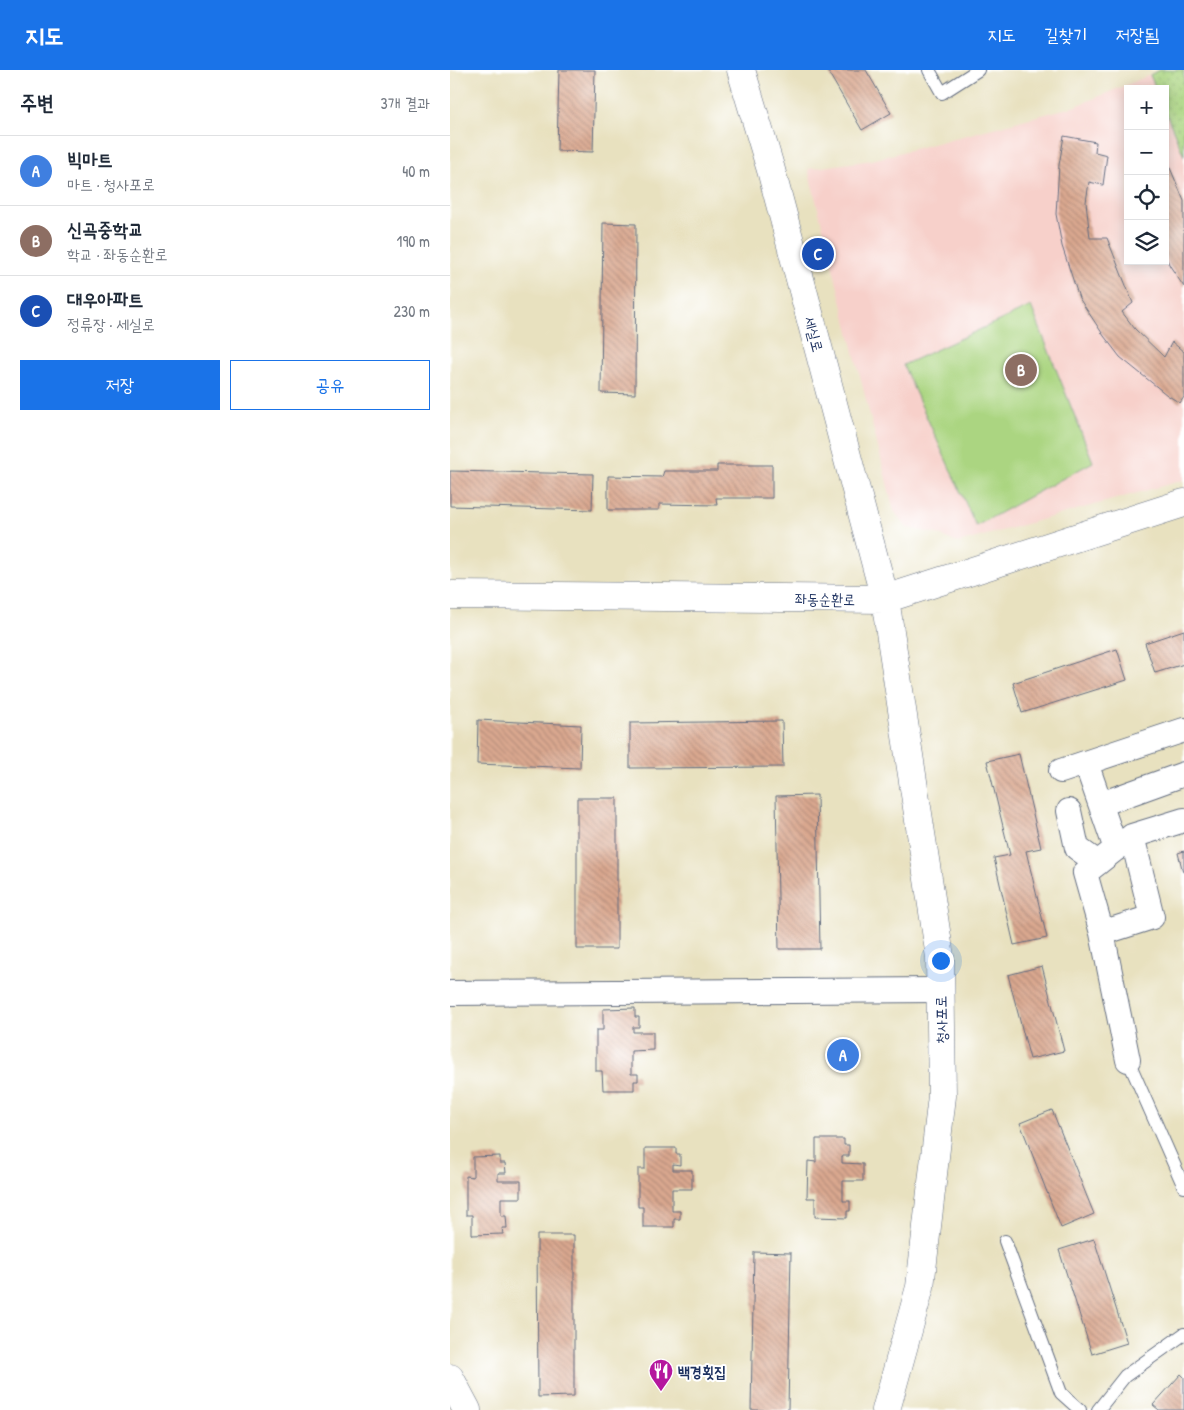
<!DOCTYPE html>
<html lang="ko">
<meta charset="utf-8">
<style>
:root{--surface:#fff;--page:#f2f2f3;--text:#1f2937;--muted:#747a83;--line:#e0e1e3;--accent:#1a73e8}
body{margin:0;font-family:"Patrick Hand","Poor Story",sans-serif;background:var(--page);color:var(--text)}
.controls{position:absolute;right:15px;top:15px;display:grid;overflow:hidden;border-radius:0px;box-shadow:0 2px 12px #0003}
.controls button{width:45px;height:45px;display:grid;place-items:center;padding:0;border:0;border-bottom:1px solid var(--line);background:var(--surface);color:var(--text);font:25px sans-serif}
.you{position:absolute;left:490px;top:890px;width:18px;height:18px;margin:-12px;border:4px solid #fff;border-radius:50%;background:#1a73e8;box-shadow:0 0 0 8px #1a73e833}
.badge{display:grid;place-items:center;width:32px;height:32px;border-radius:50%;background:var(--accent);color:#fff;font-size:16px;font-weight:700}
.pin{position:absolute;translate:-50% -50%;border:2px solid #fff;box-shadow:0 1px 5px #0006}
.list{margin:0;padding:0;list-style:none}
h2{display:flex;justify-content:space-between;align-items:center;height:65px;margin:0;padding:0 20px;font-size:21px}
h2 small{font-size:16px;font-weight:400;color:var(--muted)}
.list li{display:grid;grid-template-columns:32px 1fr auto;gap:15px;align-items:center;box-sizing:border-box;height:70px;padding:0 20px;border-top:1px solid var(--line)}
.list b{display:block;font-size:19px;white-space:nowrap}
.list p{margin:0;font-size:16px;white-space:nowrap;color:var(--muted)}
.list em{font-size:16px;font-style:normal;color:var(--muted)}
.actions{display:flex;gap:10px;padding:15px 20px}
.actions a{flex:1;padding:11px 0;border:1px solid var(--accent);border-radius:0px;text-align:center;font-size:18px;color:var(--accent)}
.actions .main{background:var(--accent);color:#fff}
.icon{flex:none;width:28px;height:28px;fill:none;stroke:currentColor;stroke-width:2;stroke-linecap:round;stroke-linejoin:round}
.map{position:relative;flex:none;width:734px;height:1340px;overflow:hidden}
header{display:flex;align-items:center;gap:30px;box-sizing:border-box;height:70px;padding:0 25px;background:var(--accent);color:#fff}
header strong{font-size:24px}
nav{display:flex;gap:28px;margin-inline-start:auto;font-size:18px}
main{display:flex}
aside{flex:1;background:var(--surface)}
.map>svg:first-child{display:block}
.built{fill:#f7d0ca}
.park{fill:url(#park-dots);stroke:#638270}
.pitch{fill:#abd581;stroke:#638270}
.building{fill:url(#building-back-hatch)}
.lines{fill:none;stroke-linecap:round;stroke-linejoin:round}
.lane-casing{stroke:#636d80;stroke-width:14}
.street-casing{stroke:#636d80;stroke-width:26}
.secondary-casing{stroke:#636d80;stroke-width:29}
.lane{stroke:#fff;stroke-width:12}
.street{stroke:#fff;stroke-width:24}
.secondary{stroke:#fff;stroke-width:28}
.labels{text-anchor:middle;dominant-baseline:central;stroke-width:4;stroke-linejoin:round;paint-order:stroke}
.street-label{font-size:15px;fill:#1b2f5e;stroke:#fff}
.poi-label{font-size:15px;font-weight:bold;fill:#1b2f5e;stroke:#fff;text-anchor:start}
</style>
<header>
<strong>지도</strong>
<nav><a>지도</a><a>길찾기</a><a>저장됨</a></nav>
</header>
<main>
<aside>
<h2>주변<small>3개 결과</small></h2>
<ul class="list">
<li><span class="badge" style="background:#3f7fe0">A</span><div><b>빅마트</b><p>마트 · 청사포로</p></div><em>40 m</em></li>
<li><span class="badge" style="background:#8d6e63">B</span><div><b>신곡중학교</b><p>학교 · 좌동순환로</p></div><em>190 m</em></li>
<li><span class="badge" style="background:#1a4fb4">C</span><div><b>대우아파트</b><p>정류장 · 세실로</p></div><em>230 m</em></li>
</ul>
<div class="actions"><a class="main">저장</a><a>공유</a></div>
</aside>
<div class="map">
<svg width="734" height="1340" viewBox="0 0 734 1340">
<defs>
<pattern id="park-dots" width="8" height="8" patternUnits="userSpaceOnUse" patternTransform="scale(1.25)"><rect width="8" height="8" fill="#abd581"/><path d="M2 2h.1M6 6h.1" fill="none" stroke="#93b772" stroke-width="1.8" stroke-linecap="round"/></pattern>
<pattern id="building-back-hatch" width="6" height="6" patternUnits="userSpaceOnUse" patternTransform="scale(1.25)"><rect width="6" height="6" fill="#daa88f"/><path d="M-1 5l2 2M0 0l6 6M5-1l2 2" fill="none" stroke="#b08978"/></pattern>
</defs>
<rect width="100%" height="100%" fill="#fff"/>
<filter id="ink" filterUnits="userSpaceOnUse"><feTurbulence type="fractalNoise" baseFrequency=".02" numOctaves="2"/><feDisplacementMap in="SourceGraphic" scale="10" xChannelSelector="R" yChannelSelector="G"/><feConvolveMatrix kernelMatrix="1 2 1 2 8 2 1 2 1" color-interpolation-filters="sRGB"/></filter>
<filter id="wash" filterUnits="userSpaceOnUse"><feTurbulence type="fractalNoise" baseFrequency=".0096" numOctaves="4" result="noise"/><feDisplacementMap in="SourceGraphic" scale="20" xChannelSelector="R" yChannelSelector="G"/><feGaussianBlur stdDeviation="1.12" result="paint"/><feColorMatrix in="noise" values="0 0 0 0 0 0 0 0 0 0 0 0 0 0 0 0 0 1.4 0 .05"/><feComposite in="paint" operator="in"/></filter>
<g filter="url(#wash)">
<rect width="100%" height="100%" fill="#e8e1bf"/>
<path class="built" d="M 700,5 L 706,19 L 678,19 L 678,191 L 715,191 L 715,41 L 734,86 L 734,410 L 508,473 L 487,464 L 457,458 L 444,441 L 358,99 L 422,90 L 626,36 Z"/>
<path class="park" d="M 709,0 L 734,0 L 734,86 L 715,41 L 715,19 L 706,19 L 700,5 Z"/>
<path class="pitch" d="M 581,236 L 643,392 L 526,456 L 453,295 Z"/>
<g id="blocks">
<path class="building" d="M 109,0 L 145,0 L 143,82 L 107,81 Z
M 377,0 L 416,0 L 441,43 L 412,60 Z
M 614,66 L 646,72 L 645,82 L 657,85 L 653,115 L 639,112 L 636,132 L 640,168 L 657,168 L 683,233 L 672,242 L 685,259 L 714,287 L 722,272 L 734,282 L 734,327 L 730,333 L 717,325 L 670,287 L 654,266 L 629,228 L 612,176 L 606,144 L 609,95 Z
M 715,86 L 734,131 L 734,217 L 720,196 L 715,186 Z
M 153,153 L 186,154 L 185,324 L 151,323 Z
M 267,395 L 322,395 L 322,428 L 266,428 L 267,435 L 209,434 L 209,440 L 158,440 L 158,406 L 212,407 L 214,401 L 267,401 Z
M 0,401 L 143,404 L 142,440 L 0,436 Z
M 734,560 L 734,594 L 705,603 L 695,573 Z
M 667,579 L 677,610 L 572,643 L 563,613 Z
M 28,650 L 131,655 L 130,698 L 27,694 Z
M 332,651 L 333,697 L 180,698 L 180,653 Z
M 569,684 L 591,778 L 576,781 L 597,868 L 564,875 L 544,788 L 560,785 L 537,691 Z
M 367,725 L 370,879 L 329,879 L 326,726 Z
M 127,728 L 167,728 L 167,879 L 127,879 Z
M 734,781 L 734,802 L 733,802 L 728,783 Z
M 592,896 L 614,981 L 580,989 L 558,905 Z
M 185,938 L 185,947 L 189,947 L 189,957 L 183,957 L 183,962 L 203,962 L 203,980 L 181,981 L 181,1004 L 188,1004 L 188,1011 L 184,1011 L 184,1020 L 153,1020 L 152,1001 L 146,1001 L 146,960 L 153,960 L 153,939 Z
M 602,1040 L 644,1144 L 611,1158 L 570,1053 Z
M 366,1069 L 394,1069 L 394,1075 L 399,1075 L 399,1086 L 392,1086 L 392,1093 L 413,1094 L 413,1111 L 393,1111 L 393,1131 L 400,1131 L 400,1141 L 397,1141 L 397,1148 L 365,1147 L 365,1128 L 357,1128 L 358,1091 L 366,1092 Z
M 195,1078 L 226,1078 L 226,1084 L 230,1084 L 230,1095 L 223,1094 L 223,1100 L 242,1100 L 242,1119 L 222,1119 L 222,1141 L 230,1141 L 230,1149 L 224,1149 L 224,1157 L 193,1157 L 193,1137 L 188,1137 L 188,1099 L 195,1099 Z
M 50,1086 L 50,1093 L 55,1093 L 56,1103 L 48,1103 L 48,1111 L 71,1111 L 71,1128 L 51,1128 L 51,1146 L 56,1146 L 57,1158 L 52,1158 L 53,1164 L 22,1165 L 22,1145 L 16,1145 L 16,1106 L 23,1107 L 23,1087 Z
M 87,1165 L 124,1165 L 124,1326 L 88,1327 Z
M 644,1169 L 677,1273 L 642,1284 L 609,1180 Z
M 304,1182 L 341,1183 L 338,1340 L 301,1340 Z
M 731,1304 L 734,1307 L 734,1340 L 709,1340 L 703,1335 Z"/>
</g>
</g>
<g filter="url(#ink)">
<use href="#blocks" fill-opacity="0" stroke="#636d80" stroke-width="1"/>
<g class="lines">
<defs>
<path id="lane" d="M 479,0 L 492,23 L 528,0
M 678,990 L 734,1117
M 555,1171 L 611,1323 L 630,1340
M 648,1340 L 675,1306 L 734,1264"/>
<path id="street" d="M 636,693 L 666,779
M 611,701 L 734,660
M 651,734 L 734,704
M 619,741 L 627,778 L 648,793
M 652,863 L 635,803 L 682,766
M 0,923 L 490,920
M 678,990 L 652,863 L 702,847 L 682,766 L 734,750"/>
<path id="secondary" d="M 291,0 L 321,100 L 435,529 L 490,887 L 492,1026 L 470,1217 L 436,1340
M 0,525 L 435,529 L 734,433
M 0,1308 L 17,1340"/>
</defs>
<use href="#lane" class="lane-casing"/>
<use href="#street" class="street-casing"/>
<use href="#secondary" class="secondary-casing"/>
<use href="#lane" class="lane"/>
<use href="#street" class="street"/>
<use href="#secondary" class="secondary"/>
</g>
</g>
<defs>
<symbol id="restaurant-pin" viewBox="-11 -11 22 30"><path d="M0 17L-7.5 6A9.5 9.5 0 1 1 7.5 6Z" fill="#b5179e" stroke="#fff"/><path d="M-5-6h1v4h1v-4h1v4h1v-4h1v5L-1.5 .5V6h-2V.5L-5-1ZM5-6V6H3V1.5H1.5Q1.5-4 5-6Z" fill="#fff"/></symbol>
</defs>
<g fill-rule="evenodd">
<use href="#restaurant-pin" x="197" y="1287" width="28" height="38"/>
</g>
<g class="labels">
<g class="street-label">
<text transform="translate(364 264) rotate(75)">세실로</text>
<text transform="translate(375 529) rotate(1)">좌동순환로</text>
<text transform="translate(491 950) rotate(-91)">청사포로</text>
</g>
<g class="poi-label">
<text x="228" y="1301">백경횟집</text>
</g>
</g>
</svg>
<div class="controls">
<button>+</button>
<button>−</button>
<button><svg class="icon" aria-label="locate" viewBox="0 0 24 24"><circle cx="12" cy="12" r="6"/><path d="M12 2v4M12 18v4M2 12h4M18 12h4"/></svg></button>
<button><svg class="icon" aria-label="layers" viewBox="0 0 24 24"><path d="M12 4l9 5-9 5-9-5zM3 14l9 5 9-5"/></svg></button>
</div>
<div class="you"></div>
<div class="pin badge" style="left:393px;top:985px;background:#3f7fe0">A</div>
<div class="pin badge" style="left:571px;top:300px;background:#8d6e63">B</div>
<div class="pin badge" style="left:368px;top:184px;background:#1a4fb4">C</div>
</div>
</main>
